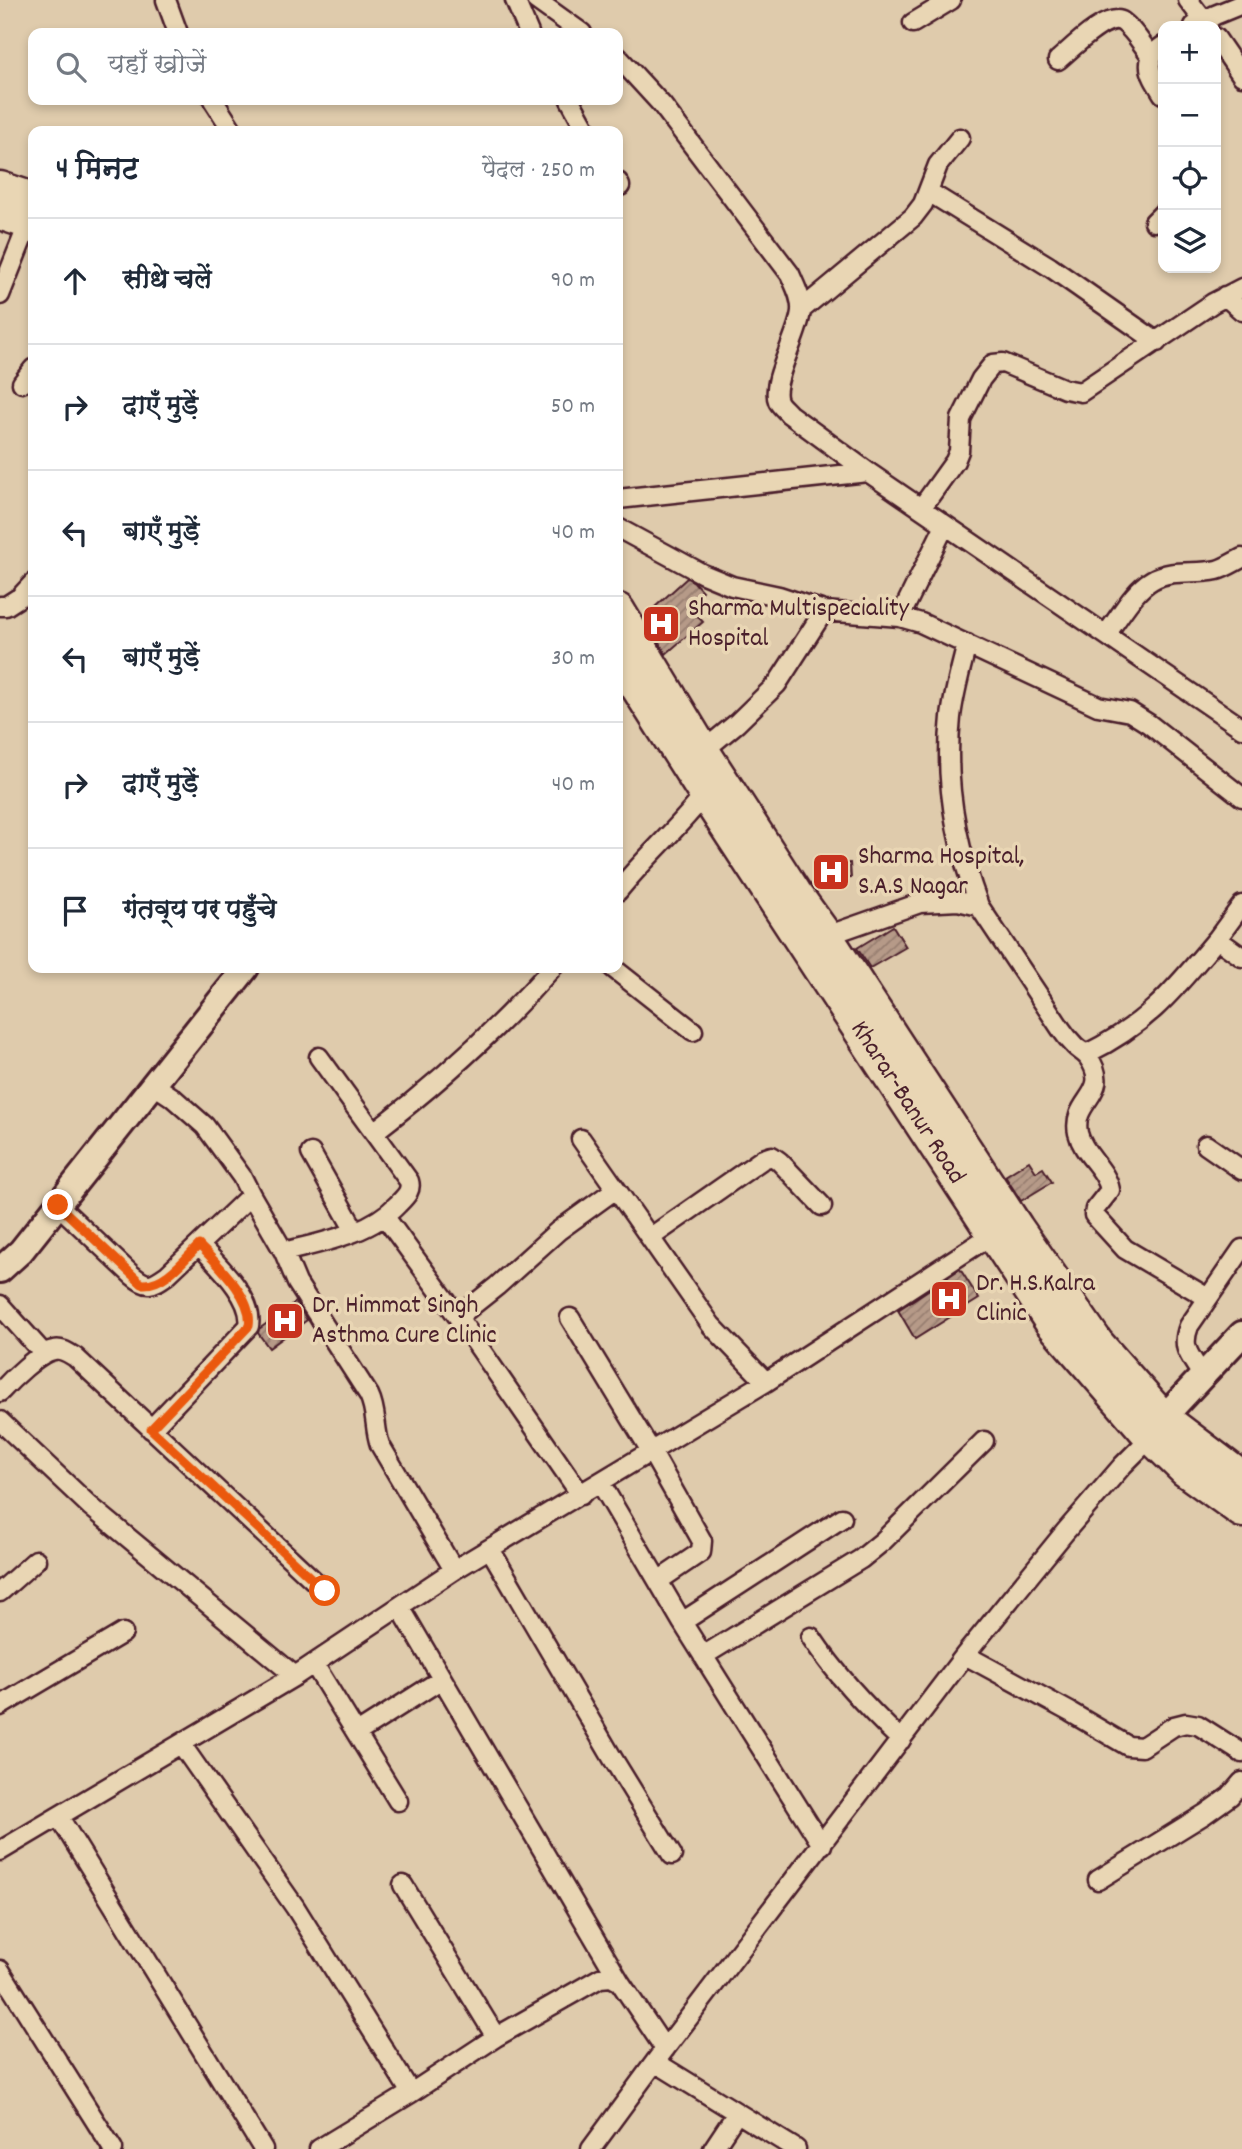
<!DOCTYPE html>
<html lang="hi">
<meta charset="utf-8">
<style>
:root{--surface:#fff;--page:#f6f6f7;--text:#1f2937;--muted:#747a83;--line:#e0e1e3}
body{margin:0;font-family:Dekko,"Playpen Sans Deva",sans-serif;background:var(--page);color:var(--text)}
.controls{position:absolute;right:21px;top:21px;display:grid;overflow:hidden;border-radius:14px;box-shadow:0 4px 10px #0003}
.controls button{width:63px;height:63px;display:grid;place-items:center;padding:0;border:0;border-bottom:2px solid var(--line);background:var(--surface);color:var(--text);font:35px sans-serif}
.stop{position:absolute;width:21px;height:21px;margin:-16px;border:5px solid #ea580c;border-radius:50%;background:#fff}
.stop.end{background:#ea580c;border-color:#fff;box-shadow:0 2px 7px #0008}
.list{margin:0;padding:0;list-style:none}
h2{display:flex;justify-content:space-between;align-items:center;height:91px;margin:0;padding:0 28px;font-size:30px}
h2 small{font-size:23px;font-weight:400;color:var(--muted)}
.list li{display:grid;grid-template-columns:46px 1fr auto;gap:21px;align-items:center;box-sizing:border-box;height:126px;padding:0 28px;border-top:2px solid var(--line)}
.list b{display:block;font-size:26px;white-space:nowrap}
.list em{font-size:23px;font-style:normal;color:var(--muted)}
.icon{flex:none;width:38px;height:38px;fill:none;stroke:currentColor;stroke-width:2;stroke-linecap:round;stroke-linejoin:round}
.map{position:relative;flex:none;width:1242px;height:2149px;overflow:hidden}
.search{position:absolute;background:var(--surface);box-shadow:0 4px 10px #0003;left:28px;top:28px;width:595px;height:77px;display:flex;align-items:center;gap:18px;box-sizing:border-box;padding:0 24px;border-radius:14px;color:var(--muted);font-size:26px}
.panel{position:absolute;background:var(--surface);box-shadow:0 4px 10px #0003;left:28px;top:126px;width:595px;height:847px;border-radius:14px}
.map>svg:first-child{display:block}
.building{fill:url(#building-hatch);stroke:#4a1f2b;stroke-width:2}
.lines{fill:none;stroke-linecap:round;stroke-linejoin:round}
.street-casing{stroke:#4a1f2b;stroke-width:23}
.secondary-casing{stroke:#4a1f2b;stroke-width:30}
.highway-casing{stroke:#4a1f2b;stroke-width:37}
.street{stroke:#e9d6b4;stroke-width:18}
.secondary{stroke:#e9d6b4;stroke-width:24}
.highway{stroke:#e9d6b4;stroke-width:32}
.route{stroke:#ea580c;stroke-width:9}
.labels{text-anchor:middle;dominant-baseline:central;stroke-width:7;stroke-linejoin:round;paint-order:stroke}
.poi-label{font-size:26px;fill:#4a1f2b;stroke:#e9d6b4;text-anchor:start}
.street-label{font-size:26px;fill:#4a1f2b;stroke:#e9d6b4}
</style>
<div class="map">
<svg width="1242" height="2149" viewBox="0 0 1242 2149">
<defs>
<pattern id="building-hatch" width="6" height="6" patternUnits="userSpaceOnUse" patternTransform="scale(1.75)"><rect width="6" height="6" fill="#b69a88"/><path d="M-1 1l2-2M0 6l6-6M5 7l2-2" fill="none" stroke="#967d6f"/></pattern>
</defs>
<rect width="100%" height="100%" fill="#dfcbac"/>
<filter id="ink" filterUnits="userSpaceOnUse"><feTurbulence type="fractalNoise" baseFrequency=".0143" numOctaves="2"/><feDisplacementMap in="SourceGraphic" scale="14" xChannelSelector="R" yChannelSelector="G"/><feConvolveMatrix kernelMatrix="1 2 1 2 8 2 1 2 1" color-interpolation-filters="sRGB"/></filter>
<g filter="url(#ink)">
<path class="building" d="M 687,578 L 694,582 L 702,591 L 687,604 L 703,622 L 666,654 L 644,617 Z
M 850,863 L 851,878 L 814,880 L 814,865 Z
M 893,926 L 906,947 L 870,968 L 857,948 Z
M 1029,1161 L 1036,1172 L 1043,1168 L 1052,1182 L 1021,1201 L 1005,1176 Z
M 960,1269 L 979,1299 L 915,1339 L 898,1310 Z
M 296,1302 L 307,1320 L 269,1348 L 258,1333 L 259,1329 Z"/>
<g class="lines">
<defs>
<path id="street" d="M 166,0 L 178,33
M 515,0 L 529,33
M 536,0 L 582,33
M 1188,0 L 1208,26
M 913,23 L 951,0
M 1194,26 L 1215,15 L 1242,4
M 1216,38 L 1242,76
M 1163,46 C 1140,61 1152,76 1163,94
M 618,57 L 662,105 L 790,274 C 795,286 802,298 801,311 C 799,335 770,382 778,401 C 780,406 786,410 789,414 L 868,472 L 1242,728
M 1058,60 C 1070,50 1108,11 1123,22 C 1134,30 1143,46 1152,57
M 213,100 L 233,131
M 570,100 L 587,131
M 618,182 L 620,186
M 929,192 L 1050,267 L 1157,342
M 1154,222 L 1163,213
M 0,295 L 31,217
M 1225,296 L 1242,311
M 801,310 L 913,217 L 923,204 L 938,165 L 960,138
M 22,383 L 33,369
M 618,499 L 868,472
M 922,507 L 955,461 L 959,451 L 961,419 L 981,379 L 993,364 L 1003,363 L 1065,389 L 1081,392 L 1213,303 L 1242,288
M 618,528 L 703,574 L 732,586 L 779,596 L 824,611 L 900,617 L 921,623 L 1098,706 L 1130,712 L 1149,724 L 1242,797
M 0,606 L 6,606 L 20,597 L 33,583
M 900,617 L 945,525
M 1106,634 C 1120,617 1133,591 1152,580 C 1173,568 1195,575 1217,570 C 1225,568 1234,562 1242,558
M 703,751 L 737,723 L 777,684 L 824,611
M 618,891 C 645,857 678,829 705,794
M 979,906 L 1061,1029 C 1065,1035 1070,1041 1075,1046 C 1079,1050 1084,1052 1088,1057 C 1114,1094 1071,1099 1078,1133 C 1083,1155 1106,1168 1110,1190 L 1095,1209 L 1094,1215 L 1125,1249 L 1208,1298
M 826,936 L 920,903 L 958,901 L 979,906 C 956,845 944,782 951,717 C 954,692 961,668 967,644
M 1217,939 L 1242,905
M 613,968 L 693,1031
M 1086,1054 C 1148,1024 1174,990 1217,939 L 1242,957
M 154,1085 L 172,1097 L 205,1126 L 242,1177 L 251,1195 L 284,1252 L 297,1283 L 369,1395 C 377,1411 374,1428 380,1445 L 454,1570
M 374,1132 C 438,1083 498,1029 552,968
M 581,1139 L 616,1189
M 1206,1145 L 1242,1170
M 311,1153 L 355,1231
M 58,1205 L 132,1275 C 148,1288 151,1286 167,1275 L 251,1195
M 385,1217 L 458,1317
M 651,1237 L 763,1159 L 772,1156 L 779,1161 L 822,1206
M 284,1252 C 322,1242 370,1234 398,1204 C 405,1197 412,1191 409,1181 L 319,1057
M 0,1305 L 43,1353
M 570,1318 L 651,1451 L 702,1541 L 701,1552 L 658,1581
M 1202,1375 C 1191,1356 1180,1349 1189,1326 L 1242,1249
M 0,1392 C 10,1381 39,1352 54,1350 C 62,1348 68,1353 75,1357 L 325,1591
M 0,1421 L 90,1506 L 295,1676
M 151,1429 L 249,1326 C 254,1298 217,1264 199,1245
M 600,1482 L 682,1622 L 822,1845
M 581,1495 L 458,1317 L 497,1286 L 558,1231 L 616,1189 L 711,1325 L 766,1382
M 490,1549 L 613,1759 L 672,1855
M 0,1592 L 36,1560
M 400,1607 L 620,1982
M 682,1622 L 842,1518
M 811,1637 C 837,1676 867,1708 901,1740
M 965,1655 L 1070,1712 L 1128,1746 L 1142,1747 L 1174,1726 L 1186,1723 L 1198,1725 L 1242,1753
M 703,1656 L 861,1559 L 883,1541 L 984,1441
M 314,1664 L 398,1801
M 0,1706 L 123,1633
M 357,1733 L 442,1679
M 181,1744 L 295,1907 L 411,2093
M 59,1817 L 263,2149
M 0,1851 L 295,1676 L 454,1570 L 766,1382 L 993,1234
M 1098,1880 L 1205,1814 L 1230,1796 L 1242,1782
M 403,1885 L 496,2037
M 0,1970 L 113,2149
M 655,2062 L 796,2149
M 319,2149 L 411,2093 L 496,2037 L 600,1978 L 611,1977 L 620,1982 L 665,2049
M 591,2149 L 655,2062 L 965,1655 L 1065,1532 L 1123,1465 L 1151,1437
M 713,2149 L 737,2113"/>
<path id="secondary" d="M 0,1270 L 21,1251 L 246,968
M 1153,1433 L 1163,1418 L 1242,1334"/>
<path id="highway" d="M 0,188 L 33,199
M 0,213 L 33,224
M 618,610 L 703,751 L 795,893 L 826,936 L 1017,1228 L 1097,1343 L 1163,1418 L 1242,1478
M 618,657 L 705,794 L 1051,1322 L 1151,1437 L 1185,1470 L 1242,1511"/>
</defs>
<use href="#street" class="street-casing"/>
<use href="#secondary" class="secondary-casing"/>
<use href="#highway" class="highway-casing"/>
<use href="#street" class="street"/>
<use href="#secondary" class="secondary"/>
<use href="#highway" class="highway"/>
</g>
</g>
<g class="lines" filter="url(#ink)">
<path class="route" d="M 58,1205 L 142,1284 C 164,1286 184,1260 199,1245 C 217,1264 254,1298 249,1326 L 151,1429 L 325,1591"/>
</g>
<defs>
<symbol id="hospital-square" viewBox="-11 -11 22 22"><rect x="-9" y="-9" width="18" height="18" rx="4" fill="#c8321e" stroke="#e9d6b4"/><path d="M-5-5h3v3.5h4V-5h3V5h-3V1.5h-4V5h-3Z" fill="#fff"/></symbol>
</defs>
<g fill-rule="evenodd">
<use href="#hospital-square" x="639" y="602" width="44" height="44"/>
<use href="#hospital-square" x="809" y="850" width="44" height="44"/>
<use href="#hospital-square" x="927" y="1277" width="44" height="44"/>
<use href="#hospital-square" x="263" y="1299" width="44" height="44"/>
</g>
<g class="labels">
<g class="poi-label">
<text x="688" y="609">Sharma Multispeciality<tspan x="688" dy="30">Hospital</tspan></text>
<text x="858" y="857">Sharma Hospital,<tspan x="858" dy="30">S.A.S Nagar</tspan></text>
<text x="976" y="1284">Dr. H.S.Kalra<tspan x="976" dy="30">Clinic</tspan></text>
<text x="312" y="1306">Dr. Himmat Singh<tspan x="312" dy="30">Asthma Cure Clinic</tspan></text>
</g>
<g class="street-label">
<text transform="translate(907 1103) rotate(57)">Kharar-Banur Road</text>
</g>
</g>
</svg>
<div class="controls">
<button>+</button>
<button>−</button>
<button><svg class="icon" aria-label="locate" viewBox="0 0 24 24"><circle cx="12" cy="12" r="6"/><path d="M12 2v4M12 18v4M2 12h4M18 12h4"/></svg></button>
<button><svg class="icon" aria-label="layers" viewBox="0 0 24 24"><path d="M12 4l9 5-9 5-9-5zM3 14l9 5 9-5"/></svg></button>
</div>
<div class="stop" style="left:325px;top:1591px"></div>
<div class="stop end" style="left:58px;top:1205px"></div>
<div class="search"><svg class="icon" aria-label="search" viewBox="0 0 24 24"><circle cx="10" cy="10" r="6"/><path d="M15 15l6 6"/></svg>यहाँ खोजें</div>
<section class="panel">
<h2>4 मिनट<small>पैदल · 250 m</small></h2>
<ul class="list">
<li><svg class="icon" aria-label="ahead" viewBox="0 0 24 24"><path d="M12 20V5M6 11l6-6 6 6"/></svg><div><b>सीधे चलें</b></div><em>90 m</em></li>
<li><svg class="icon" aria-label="right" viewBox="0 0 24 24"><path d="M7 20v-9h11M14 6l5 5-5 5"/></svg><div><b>दाएँ मुड़ें</b></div><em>50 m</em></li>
<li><svg class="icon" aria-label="left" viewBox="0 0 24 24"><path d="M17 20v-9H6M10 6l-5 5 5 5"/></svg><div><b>बाएँ मुड़ें</b></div><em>40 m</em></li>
<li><svg class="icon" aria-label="left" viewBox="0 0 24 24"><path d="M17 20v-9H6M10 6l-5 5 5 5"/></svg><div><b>बाएँ मुड़ें</b></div><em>30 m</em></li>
<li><svg class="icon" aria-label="right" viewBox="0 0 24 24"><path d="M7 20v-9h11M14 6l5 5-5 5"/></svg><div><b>दाएँ मुड़ें</b></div><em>40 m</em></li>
<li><svg class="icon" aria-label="arrive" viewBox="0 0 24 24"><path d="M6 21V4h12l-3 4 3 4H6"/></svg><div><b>गंतव्य पर पहुँचे</b></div></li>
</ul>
</section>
</div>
